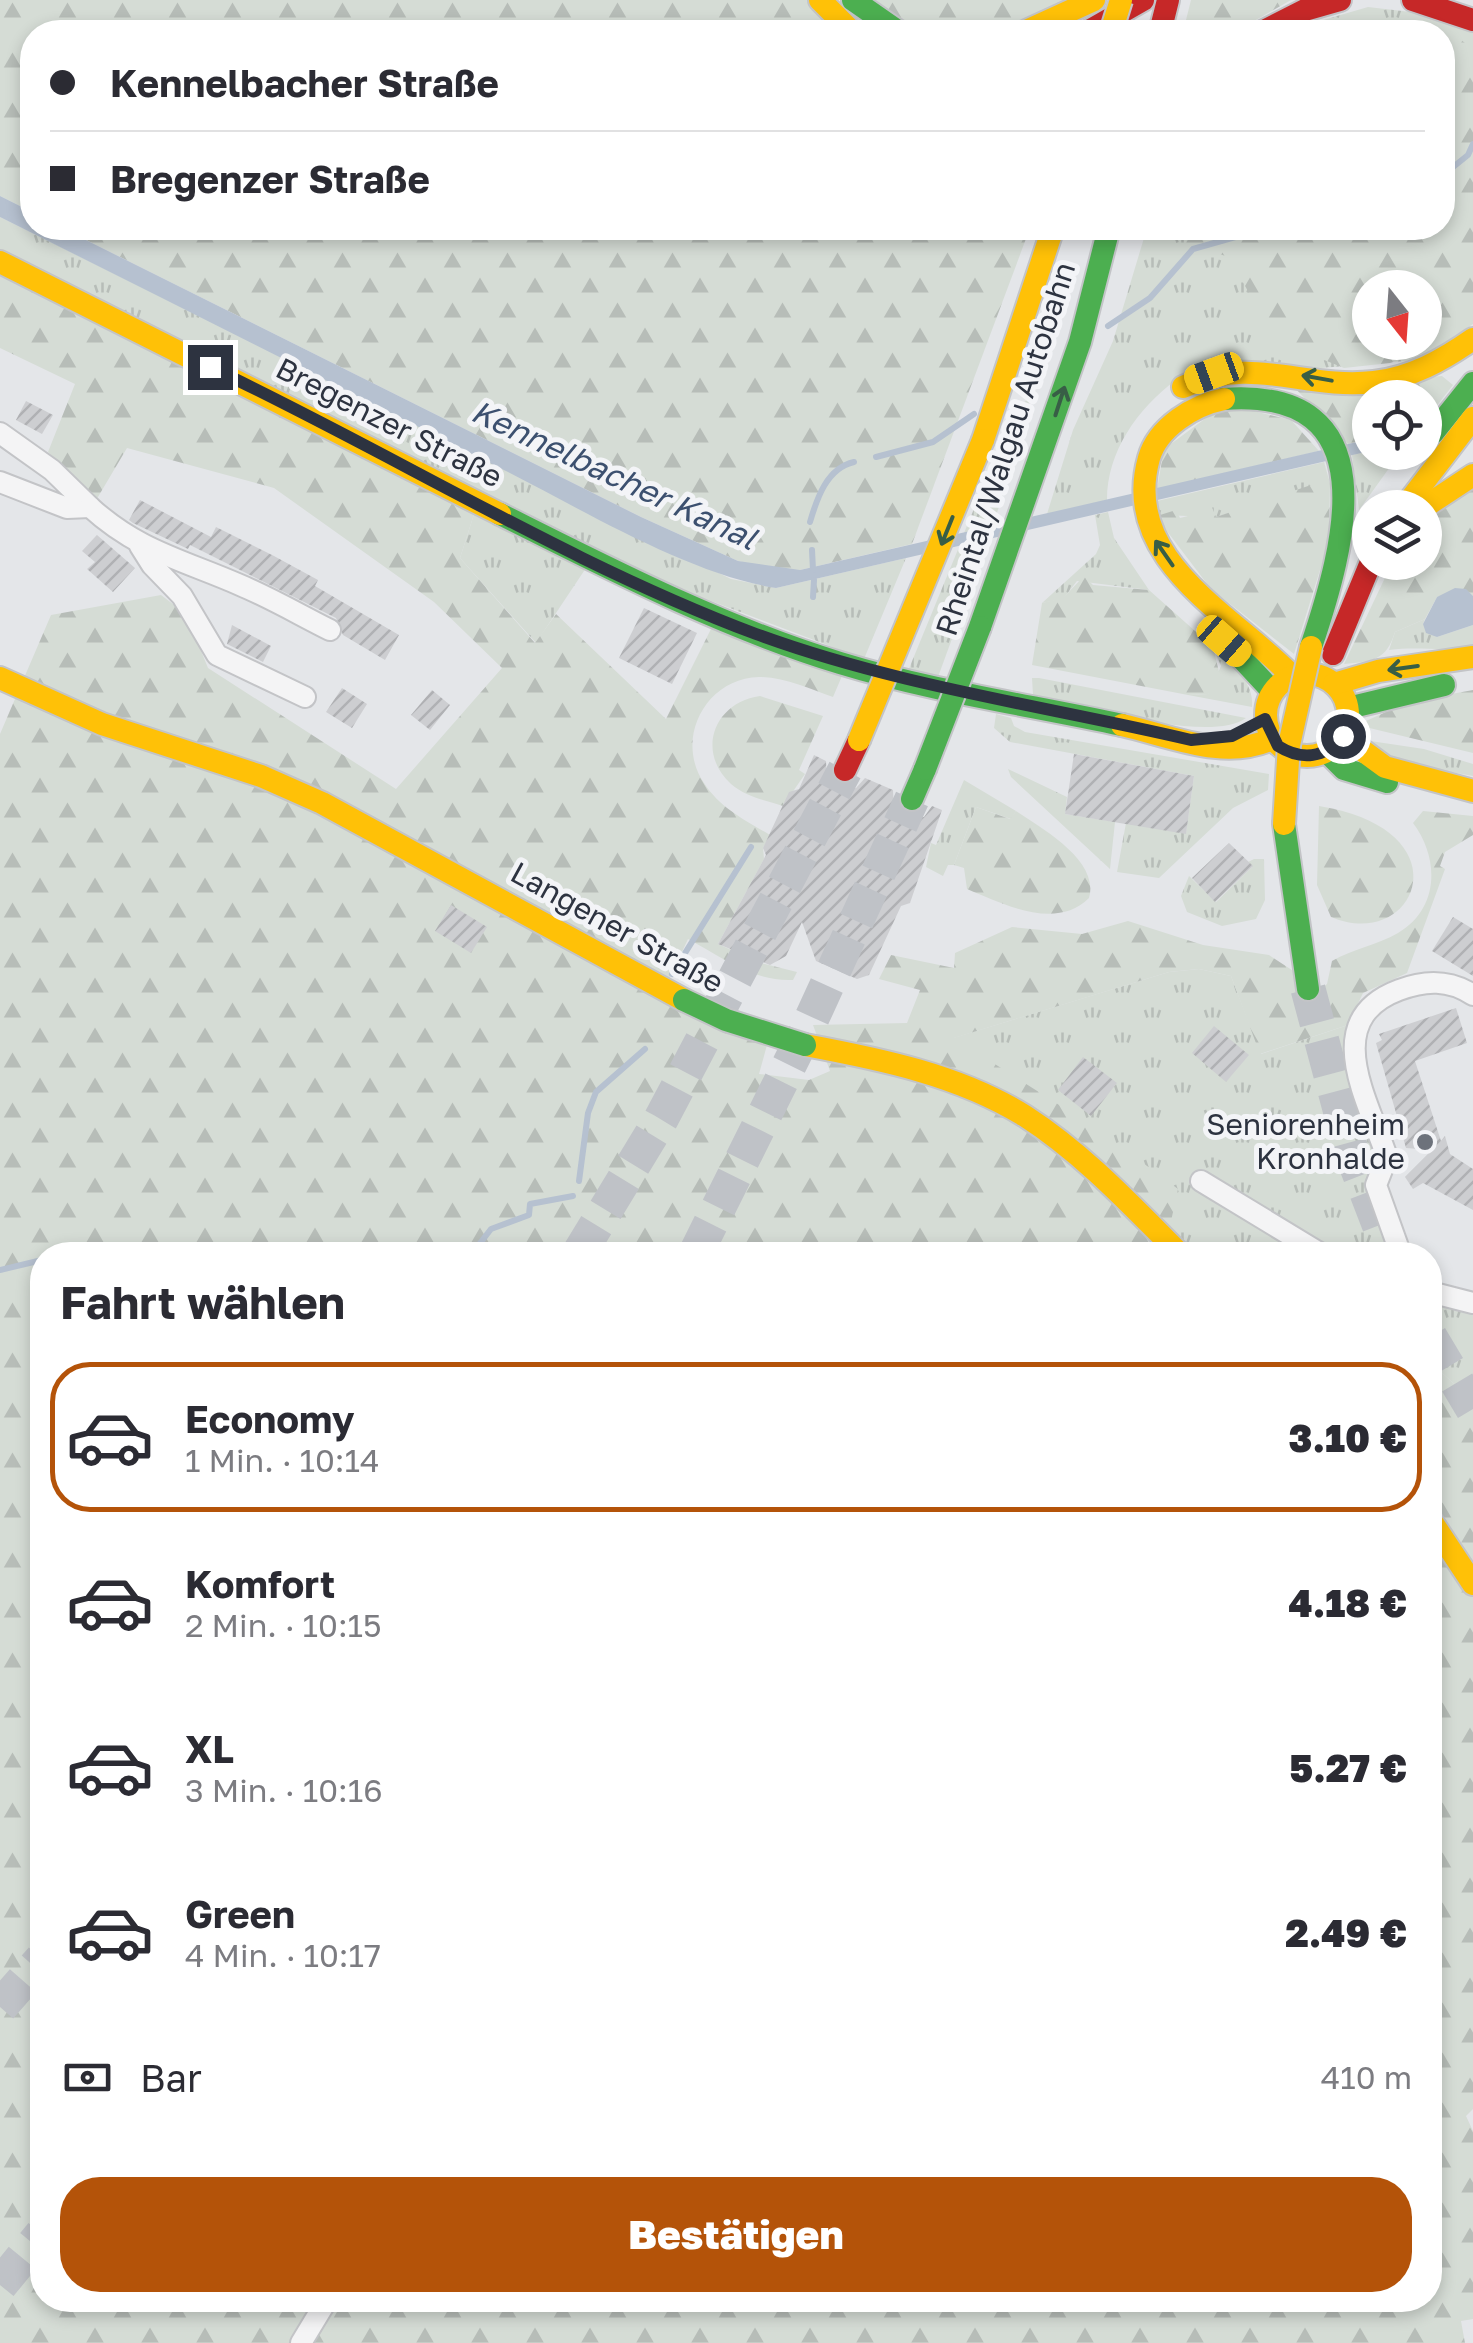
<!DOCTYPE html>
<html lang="de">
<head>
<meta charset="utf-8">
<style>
  body { margin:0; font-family:"Golos Text",sans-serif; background:#f2f2f3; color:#2b2b33; height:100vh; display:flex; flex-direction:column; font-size:38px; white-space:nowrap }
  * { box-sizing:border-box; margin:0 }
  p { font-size:32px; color:#7c7c81 }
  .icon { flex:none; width:55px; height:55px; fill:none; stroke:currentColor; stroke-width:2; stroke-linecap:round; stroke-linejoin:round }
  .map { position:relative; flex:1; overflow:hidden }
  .side { position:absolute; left:30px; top:1242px; width:1412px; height:1070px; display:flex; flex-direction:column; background:#fff; border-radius:40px; box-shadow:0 5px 15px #0003 }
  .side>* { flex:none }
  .guide { position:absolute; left:20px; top:20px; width:1435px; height:220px; border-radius:40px; box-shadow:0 5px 15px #0003; display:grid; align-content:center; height:220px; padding:0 30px; background:#fff }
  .needle { width:65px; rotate:163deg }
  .tools { position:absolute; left:1352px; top:270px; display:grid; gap:20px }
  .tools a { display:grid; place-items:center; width:90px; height:90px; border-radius:50%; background:#fff; box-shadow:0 5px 15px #0003; font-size:50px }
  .end { position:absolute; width:45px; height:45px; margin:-22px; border:12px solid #2d3340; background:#fff; box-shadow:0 0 0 5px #fff }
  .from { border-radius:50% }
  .car { position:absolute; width:30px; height:60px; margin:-30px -15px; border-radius:12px; box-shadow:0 0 8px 2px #0007; background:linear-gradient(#f5c518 24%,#345 0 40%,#f5c518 0 76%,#345 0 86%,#f5c518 0) }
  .guide b { display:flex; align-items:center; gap:35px; height:95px; font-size:38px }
  .guide b+b { border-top:2px solid #e1e1e2 }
  .guide i { width:25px; height:25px; background:#2b2b33 }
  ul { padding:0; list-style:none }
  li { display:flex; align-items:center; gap:30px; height:150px; margin:0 20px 15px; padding:0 10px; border:5px solid transparent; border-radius:40px }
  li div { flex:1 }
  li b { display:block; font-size:38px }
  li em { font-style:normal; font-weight:800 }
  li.active { border-color:#b45309 }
  li>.icon { width:90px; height:90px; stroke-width:1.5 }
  h2 { padding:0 30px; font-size:45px; line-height:120px }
  .pay { display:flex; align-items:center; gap:25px; height:110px; padding:0 30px; font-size:38px }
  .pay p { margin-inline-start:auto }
  .cta { display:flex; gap:20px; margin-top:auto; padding:20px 30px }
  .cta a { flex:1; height:115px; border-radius:40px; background:#b45309; color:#fff; font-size:40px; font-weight:800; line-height:115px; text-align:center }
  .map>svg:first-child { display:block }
  .grass { fill:url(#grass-tufts); fill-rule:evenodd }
  .forest { fill:url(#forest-firs); fill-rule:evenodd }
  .water { fill:#b6c1d0 }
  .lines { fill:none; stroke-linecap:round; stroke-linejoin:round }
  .stream { stroke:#b6c1d0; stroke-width:6 }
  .building { fill:url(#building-hatch) }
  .highway-tunnel { stroke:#bfc2c7; stroke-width:35; stroke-dasharray:35 18; stroke-linecap:butt }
  .street-casing { stroke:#c3c4c7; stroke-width:24 }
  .fast-casing { stroke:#c3c4c7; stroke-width:26 }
  .slow-casing { stroke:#c3c4c7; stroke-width:26 }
  .jam-casing { stroke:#c3c4c7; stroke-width:26 }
  .street { stroke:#f4f4f5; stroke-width:20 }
  .fast { stroke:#4caf50; stroke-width:22 }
  .slow { stroke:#ffc107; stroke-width:22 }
  .jam { stroke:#c62828; stroke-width:22 }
  .fast-bridge-casing { stroke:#c3c4c7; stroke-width:26; stroke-linecap:butt }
  .slow-bridge-casing { stroke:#c3c4c7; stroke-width:26; stroke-linecap:butt }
  .fast-bridge { stroke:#4caf50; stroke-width:22 }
  .slow-bridge { stroke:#ffc107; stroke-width:22 }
  .oneway { stroke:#385e46 }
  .route { stroke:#2d3340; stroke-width:12 }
  .poi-dot { fill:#6d727b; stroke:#f3f4f7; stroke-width:4 }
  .labels { text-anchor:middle; stroke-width:10; stroke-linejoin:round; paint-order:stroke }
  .street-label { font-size:30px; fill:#2d3340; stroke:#f3f4f7 }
  .poi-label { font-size:30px; fill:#2d3340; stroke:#f3f4f7; text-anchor:end }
  .water-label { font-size:32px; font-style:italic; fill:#3c506f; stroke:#f3f4f7 }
</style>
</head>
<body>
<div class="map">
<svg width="1473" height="2343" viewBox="0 0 1473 2343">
  <defs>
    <pattern id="grass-tufts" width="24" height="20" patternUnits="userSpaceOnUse" patternTransform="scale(2.5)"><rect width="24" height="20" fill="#d5dcd5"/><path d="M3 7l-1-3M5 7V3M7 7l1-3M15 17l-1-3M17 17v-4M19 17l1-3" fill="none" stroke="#b7bdb8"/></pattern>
    <pattern id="forest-firs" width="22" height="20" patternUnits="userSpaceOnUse" patternTransform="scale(2.5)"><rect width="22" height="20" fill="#d5dcd5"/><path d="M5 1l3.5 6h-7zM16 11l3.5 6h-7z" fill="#b7bdb8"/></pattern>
    <pattern id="building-hatch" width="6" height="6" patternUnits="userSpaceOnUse" patternTransform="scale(2.5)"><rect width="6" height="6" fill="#cdced1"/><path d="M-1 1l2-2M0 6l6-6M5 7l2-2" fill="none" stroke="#b0b1b4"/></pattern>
  </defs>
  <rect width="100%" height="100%" fill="#e4e6e9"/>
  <!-- grass -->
  <g class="grass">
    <path d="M1368,7L1428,14L1473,32V324L1418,360L1176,380C1137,409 1107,452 1107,500L1047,514L1073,430L1113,341L1147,228H1442V32H1282ZM1370,288H1425V342H1370Z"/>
    <polygon points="0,217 731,579 776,588 906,558 864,659 661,582 0,252"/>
    <polygon points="1028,399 1032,412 992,527 964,533 1015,410"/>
    <polygon points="1370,451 1400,453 1359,510 1352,455"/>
    <polygon points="1324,462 1330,483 1216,517 1160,515 1157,501"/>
    <polygon points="475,511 588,565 536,643 460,558"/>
    <polygon points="1108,512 1114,538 1149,590 1077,581 1063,599 1042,603 1096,554 1100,545 1095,515"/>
    <polygon points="988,540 938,677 908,671 959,547"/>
    <path d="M1425,619L1423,624L1437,637L1473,625V647C1441,652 1420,646 1389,650L1395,632Z"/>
    <path d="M1213,647C1231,662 1255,683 1252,707L1188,695L1208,694L1221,666Z"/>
    <path d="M1032,678H1039L1246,718C1208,745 1081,704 1033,695Z"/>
    <polygon points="996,714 1011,718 1014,726 1025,732 1269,774 1268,790 1233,808 1159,878 1117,872 1126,823 1186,833 1194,776 1010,742 994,728"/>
    <polygon points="1357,739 1424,749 1473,764 1473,776 1396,762"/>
    <polygon points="1008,769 1067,797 1065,814 1115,822 1110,869 1011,777"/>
    <polygon points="964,780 1016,811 1011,819 976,807 954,865 948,865 943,876 926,867 931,843 936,845"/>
    <polygon points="1254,859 1264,859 1265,900 1256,919 1222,926 1187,912 1181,896 1189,876 1216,902 1252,867 1248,862"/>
    <polygon points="1199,969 1231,976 1261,1054 1348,1025 1345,1057 1374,1153 1367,1183 1394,1255 1268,1250 1262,1255 1187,1255 953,1038 1169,972"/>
    <polygon points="1430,1303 1473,1312 1473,1401 1430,1362"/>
  </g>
  <!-- forest -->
  <g class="forest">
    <polygon points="0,0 808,0 837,32 32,32 32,212 0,196"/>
    <polygon points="868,0 1073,0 987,32 923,32"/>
    <polygon points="1191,0 1291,0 1235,32 1183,32"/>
    <path d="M1350,18L1406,21L1449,31L1473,49V308L1432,348L1390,363L1344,368L1275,340L1229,257L1186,244L1187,228H1442V32H1304ZM1370,288H1425V342H1370Z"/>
    <polygon points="62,228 1030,228 912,544 800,570 770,569 738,561 641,517"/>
    <path d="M0,273L475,511L460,558L535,643L556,614L666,719L714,623L842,676L833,697C810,689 785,677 759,677C706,678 674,739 704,783C720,808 745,820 770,835L763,848L764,859L718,944L761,963L797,972L793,980C753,982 722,957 688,939L659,1001L767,1045L759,1074L809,1080L830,1071L813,1025L907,1023L920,990L879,979L891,955L954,968L955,953L1012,927L1082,934L1128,921L1203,945L1269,955L1321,989L1327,984L1332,961C1353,949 1377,945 1398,933C1439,909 1440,859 1413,823L1423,811L1473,816V835L1445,852L1440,866L1445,869L1407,973L1363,993L1348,1025L1260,1054L1231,976L1199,969L1169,972L954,1038L1100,1131L1178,1189L1168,1235L1187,1255H42V2300H1430V1362L1473,1401V2109L1466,2116L1473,2131V2319L1461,2321L1465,2343H0V734L51,615L161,595L186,614L208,668L396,789L502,668L434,602L274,488L127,448L95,502L48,452L75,384L0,348Z"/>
    <polygon points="1442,376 1453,385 1425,421 1425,398 1370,398 1370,439 1348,444 1295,388"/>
    <polygon points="1225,404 1291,420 1319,451 1157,489 1164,449"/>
    <polygon points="1320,482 1330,483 1329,541 1294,654 1211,589 1163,526 1160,515 1176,510 1180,518 1188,516 1186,508 1196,503 1211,505 1216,517"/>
    <path d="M1473,487V596L1465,589L1437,597L1425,619L1395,632C1386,661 1373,661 1344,664L1392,563L1425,562V521Z"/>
    <polygon points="1084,576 1093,585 1149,590 1213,647 1222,684 1208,694 1188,695 1032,665 1042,603 1063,598"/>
    <polygon points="1473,690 1473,753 1357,725 1408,702"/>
    <path d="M760,696L823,716L799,770L805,774L783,806C765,800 746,797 731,784C695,751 715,702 760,696Z"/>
    <path d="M1319,806C1468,830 1416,953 1331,917L1317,885Z"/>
    <path d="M976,807L1010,819L1016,811C1043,829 1100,861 1089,898C1056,931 1003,904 967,889L964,868L954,865Z"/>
  </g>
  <!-- water -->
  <g class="water">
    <path d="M0,196L32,212V228H62L641,517L738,561L800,570L1370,439V451L776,588C687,574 580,508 498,467C332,383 166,300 0,217Z"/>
    <polygon points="1455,588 1466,589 1473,596 1473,625 1437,637 1426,633 1423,624 1437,597"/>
  </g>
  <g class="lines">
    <!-- stream -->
    <g class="stream">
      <polyline points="1442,176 1468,155 1473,144"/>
      <polyline points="1108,326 1150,298 1193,249 1267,228"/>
      <polyline points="876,457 933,442 974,414"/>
      <path d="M810,522C817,498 827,468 854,462"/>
      <polyline points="812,550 813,570"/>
      <polyline points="813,597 814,580"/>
      <polyline points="672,974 751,847"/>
      <polyline points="579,1181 588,1113 596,1092 645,1049"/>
      <polyline points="471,1255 491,1229 529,1215 530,1204 573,1196"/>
      <polyline points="0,1270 42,1260"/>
    </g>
  </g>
  <!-- building -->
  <g class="building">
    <polygon points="26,401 53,415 42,434 16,420"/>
    <polygon points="140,500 211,537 216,527 274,556 318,580 315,586 399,635 385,660 343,635 336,618 190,545 188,549 133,523 129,520"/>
    <polygon points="97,535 135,568 113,592 87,569 95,562 82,551"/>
    <polygon points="644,608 697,633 672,684 619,658"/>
    <polygon points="232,625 271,646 263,662 227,644"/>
    <polygon points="342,688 367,704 352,728 326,712"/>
    <polygon points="432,690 450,705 430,730 411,715"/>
    <polygon points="1074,754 1194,776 1186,834 1065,814"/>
    <polygon points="814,755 826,761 827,781 837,790 856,788 865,778 893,790 894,811 904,819 924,817 932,806 942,810 910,903 901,906 869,975 857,979 816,961 802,922 786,956 770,965 718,944 766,855 763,848 789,792 799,789"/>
    <polygon points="1229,843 1253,866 1215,902 1192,878"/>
    <polygon points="451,905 487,927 471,953 435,931"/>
    <polygon points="1453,917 1473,929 1473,976 1432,951"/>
    <polygon points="1456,1008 1467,1043 1415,1061 1441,1141 1445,1136 1450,1154 1473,1169 1473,1210 1423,1183 1413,1189 1405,1177 1432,1150 1406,1148 1376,1043 1382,1040 1379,1034"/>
    <polygon points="1214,1026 1249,1055 1226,1082 1192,1053"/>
    <polygon points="1083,1057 1117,1083 1091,1116 1058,1090"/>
  </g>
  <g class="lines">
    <!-- highway-tunnel -->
    <g class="highway-tunnel">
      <polyline points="1308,989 1352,1154 1391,1255"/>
      <polyline points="578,1255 661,1119 845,770"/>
      <polyline points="695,1255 806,1031 912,799"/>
      <polyline points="1430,1337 1473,1409"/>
      <polyline points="0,2007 42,1959"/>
      <polyline points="0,2285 42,2234"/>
    </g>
    <!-- street casing -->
    <g class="street-casing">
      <g id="street">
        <polyline points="0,433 52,470 90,507 67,508 0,482"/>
        <path d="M90,507C138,551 183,560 240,585C271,598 300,615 330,630"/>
        <polyline points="140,546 152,565 182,596 217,655 305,697"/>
        <polyline points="1201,1181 1323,1255"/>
        <path d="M1401,1255L1376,1185L1387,1157C1368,1100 1319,1020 1399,990C1425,980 1449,979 1473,995"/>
        <polyline points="1430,1292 1473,1303"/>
        <polyline points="301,2343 327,2300"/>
      </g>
    </g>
    <!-- fast casing -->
    <g class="fast-casing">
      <g id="fast">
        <polyline points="853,0 899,32"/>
        <path d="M1224,399C1390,387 1345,546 1311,647"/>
        <polyline points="1433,433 1473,383"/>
        <path d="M500,514C610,569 722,627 840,663C931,691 1029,705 1122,725"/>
        <polyline points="980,627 1080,342 1109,228"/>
        <polyline points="1232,648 1272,691"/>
        <polyline points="1348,708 1444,685"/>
        <polyline points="1326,751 1344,769 1387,782"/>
        <polyline points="912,799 925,769"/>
        <polyline points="1284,824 1308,989"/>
      </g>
    </g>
    <!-- slow casing -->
    <g class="slow-casing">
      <g id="slow">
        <polyline points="820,0 852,32"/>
        <polyline points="1024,32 1094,0"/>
        <polyline points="0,262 500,514"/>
        <path d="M1183,387C1253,354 1304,390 1374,382C1411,378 1443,360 1473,339"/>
        <path d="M1224,399C1194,405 1158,427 1149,458C1120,560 1232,614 1292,676"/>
        <polyline points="983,440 1053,228"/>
        <polyline points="1404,508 1473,418"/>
        <polyline points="1423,508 1473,475"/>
        <circle cx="1307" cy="715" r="41"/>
        <polyline points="0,678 102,724 261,776 322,803 684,1000"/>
        <polyline points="1334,684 1378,671 1473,657"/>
        <path d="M1122,725C1171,736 1224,761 1272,739"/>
        <polyline points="1343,736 1385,767 1473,791"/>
        <path d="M805,1045C880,1059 959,1075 1025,1116C1084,1154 1132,1206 1181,1255"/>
        <polyline points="1430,1519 1473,1584"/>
      </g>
    </g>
    <!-- jam casing -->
    <g class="jam-casing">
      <g id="jam">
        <polyline points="1413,0 1473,20"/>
        <polyline points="1087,32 1143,0"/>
        <polyline points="1160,32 1168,0"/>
        <polyline points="1262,32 1305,10 1340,0"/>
        <polyline points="1333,654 1371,562"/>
        <polyline points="845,770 859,740"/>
      </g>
    </g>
    <!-- street -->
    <use href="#street" class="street"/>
    <!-- fast -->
    <use href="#fast" class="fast"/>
    <!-- slow -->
    <use href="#slow" class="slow"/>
    <!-- jam -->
    <use href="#jam" class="jam"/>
    <!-- fast-bridge casing -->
    <g class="fast-bridge-casing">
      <g id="fast-bridge">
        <polyline points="925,769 980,627"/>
        <polyline points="684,1000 726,1020 805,1045"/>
      </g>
    </g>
    <!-- slow-bridge casing -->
    <g class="slow-bridge-casing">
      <g id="slow-bridge">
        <polyline points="1111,32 1121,0"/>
        <polyline points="859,740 983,440"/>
        <polyline points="1284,824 1289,745 1311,647"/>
      </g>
    </g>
    <!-- fast-bridge -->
    <use href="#fast-bridge" class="fast-bridge"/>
    <!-- slow-bridge -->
    <use href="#slow-bridge" class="slow-bridge"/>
  </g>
  <!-- one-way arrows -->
  <defs><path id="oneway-shaft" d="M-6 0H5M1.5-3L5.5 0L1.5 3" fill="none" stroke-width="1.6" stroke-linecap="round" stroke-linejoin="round" transform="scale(2.5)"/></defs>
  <g class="oneway">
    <use href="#oneway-shaft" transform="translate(1317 378) rotate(-170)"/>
    <use href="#oneway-shaft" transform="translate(1060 401) rotate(-72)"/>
    <use href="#oneway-shaft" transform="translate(947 531) rotate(112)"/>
    <use href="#oneway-shaft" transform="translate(1164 553) rotate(-125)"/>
    <use href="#oneway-shaft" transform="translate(1403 668) rotate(172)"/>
  </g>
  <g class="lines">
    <!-- route -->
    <path class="route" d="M210,367C392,453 567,563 756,634C897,686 1046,706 1191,740L1232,736L1265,719L1278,746C1302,761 1325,758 1343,736"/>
  </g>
  <!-- markers -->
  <circle class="poi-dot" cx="1425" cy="1142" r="10"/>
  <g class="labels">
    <!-- street labels -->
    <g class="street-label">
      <text transform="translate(389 423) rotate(27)" y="10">Bregenzer Straße</text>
      <text transform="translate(1006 449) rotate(-72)" y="10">Rheintal/Walgau Autobahn</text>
      <text transform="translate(617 928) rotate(29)" y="10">Langener Straße</text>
    </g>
    <!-- poi labels -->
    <g class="poi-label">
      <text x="1405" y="1135">Seniorenheim<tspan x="1405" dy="34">Kronhalde</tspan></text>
    </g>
    <!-- water labels -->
    <g class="water-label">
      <text transform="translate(614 475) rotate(25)" y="11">Kennelbacher Kanal</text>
    </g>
  </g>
</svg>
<div class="tools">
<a><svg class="needle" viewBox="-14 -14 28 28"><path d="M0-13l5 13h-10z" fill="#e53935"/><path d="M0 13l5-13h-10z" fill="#7c7c81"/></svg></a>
<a><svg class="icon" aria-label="locate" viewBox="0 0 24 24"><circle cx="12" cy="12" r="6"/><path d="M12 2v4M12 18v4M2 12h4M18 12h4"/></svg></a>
<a><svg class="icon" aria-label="layers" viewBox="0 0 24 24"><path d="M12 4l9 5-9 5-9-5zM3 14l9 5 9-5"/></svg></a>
</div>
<i class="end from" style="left:1343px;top:736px"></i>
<i class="end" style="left:210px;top:367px"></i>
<i class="car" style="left:1214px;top:373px;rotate:250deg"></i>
<i class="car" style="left:1224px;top:641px;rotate:131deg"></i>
<div class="guide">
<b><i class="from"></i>Kennelbacher Straße</b>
<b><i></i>Bregenzer Straße</b>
</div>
<section class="side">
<h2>Fahrt wählen</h2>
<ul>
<li class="active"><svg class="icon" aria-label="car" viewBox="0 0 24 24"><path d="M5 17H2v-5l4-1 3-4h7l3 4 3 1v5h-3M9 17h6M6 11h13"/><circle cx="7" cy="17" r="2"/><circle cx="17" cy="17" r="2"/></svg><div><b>Economy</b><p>1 Min. · 10:14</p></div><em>3.10 €</em></li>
<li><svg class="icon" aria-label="car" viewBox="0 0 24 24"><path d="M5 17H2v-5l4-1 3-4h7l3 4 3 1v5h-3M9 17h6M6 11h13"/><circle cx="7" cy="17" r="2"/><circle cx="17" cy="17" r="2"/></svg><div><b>Komfort</b><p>2 Min. · 10:15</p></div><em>4.18 €</em></li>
<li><svg class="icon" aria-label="car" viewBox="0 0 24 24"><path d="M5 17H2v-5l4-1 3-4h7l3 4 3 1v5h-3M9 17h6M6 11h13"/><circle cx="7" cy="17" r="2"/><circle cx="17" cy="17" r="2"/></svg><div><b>XL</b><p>3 Min. · 10:16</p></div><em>5.27 €</em></li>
<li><svg class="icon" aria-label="car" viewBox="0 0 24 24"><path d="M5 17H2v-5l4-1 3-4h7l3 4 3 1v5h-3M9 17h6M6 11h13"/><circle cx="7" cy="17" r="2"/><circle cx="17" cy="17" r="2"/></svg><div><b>Green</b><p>4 Min. · 10:17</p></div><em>2.49 €</em></li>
</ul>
<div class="pay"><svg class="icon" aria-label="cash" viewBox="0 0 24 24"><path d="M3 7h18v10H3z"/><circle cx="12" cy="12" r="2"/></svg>Bar<p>410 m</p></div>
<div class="cta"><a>Bestätigen</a></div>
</section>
</div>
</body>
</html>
